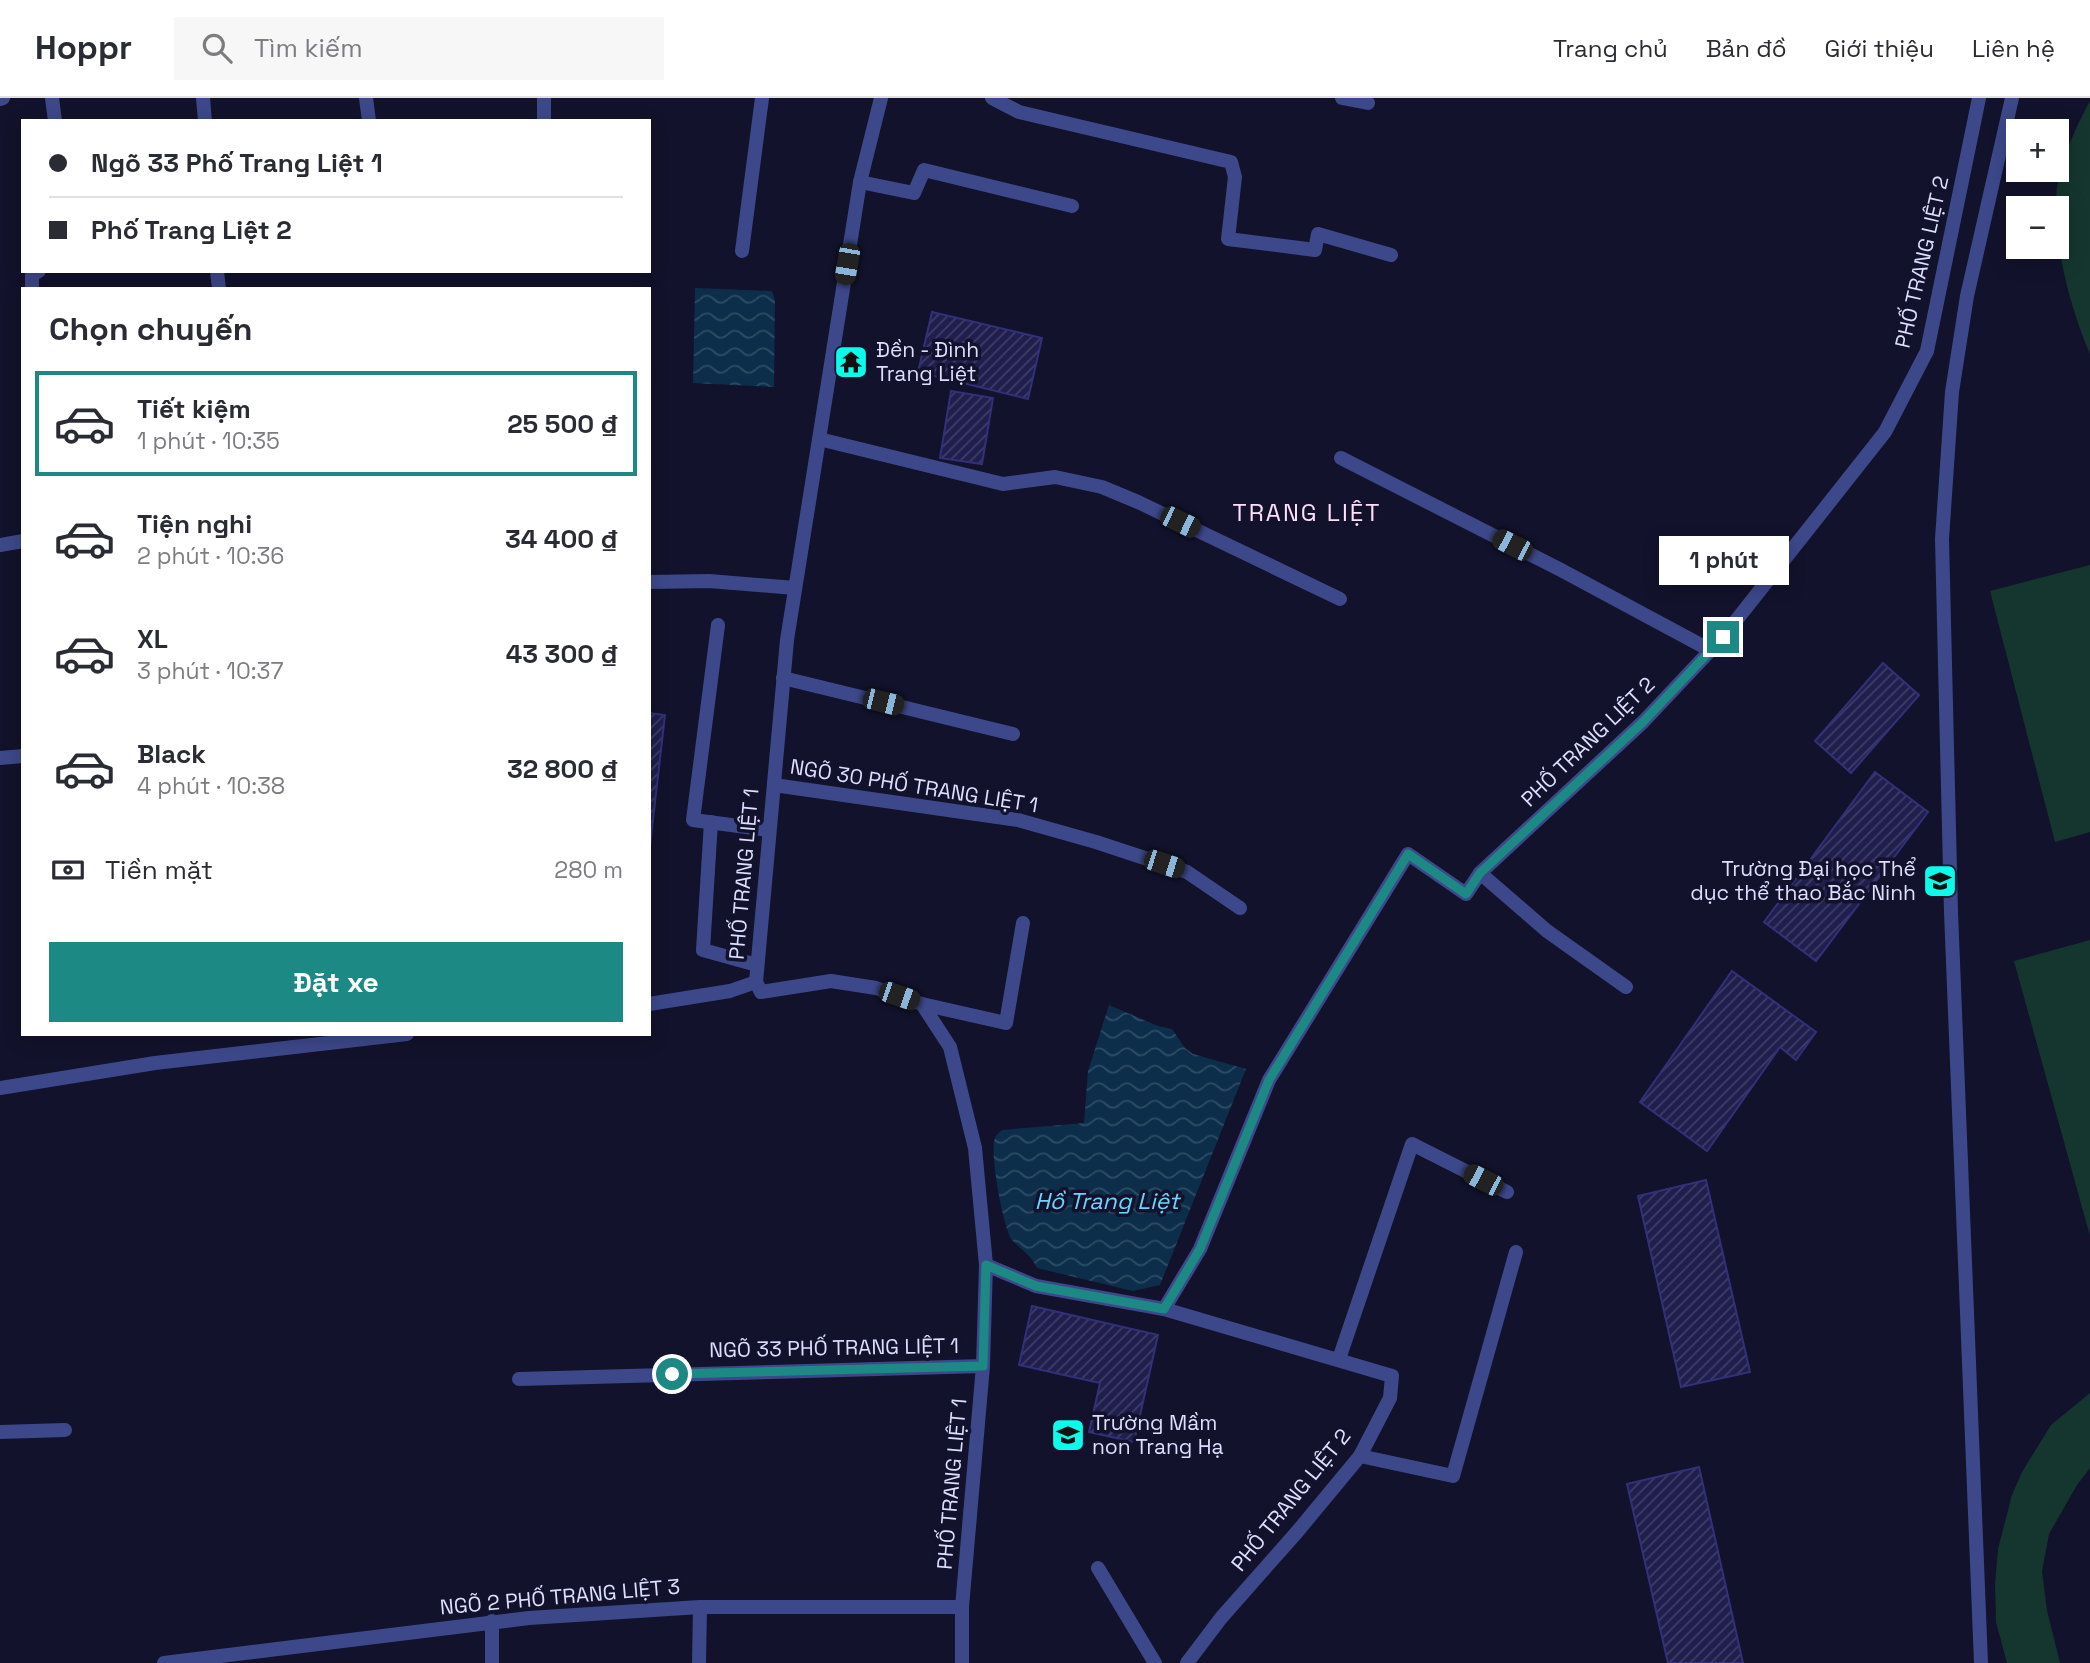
<!DOCTYPE html>
<html lang="vi">
<head>
<meta charset="utf-8">
<style>
  body { margin:0; font-family:"Space Grotesk",sans-serif; background:#f7f7f7; color:#2b2b33; height:100vh; display:flex; flex-direction:column; font-size:26px; white-space:nowrap }
  * { box-sizing:border-box; margin:0 }
  p { font-size:23px; color:#7c7c81 }
  .icon { flex:none; width:38px; height:38px; fill:none; stroke:currentColor; stroke-width:2; stroke-linecap:round; stroke-linejoin:round }
  .map { position:relative; flex:1; overflow:hidden }
  .details { position:absolute; left:21px; top:189px; width:630px; height:749px; display:flex; flex-direction:column; background:#fff; border-radius:0px; box-shadow:0 4px 18px #0003 }
  .details>* { flex:none }
  .hud { position:absolute; left:21px; top:21px; width:630px; height:154px; border-radius:0px; box-shadow:0 4px 18px #0003; display:grid; align-content:center; height:154px; padding:0 28px; background:#fff }
  .tools { position:absolute; left:2006px; top:21px; display:grid; gap:14px }
  .tools a { display:grid; place-items:center; width:63px; height:63px; border-radius:0px; background:#fff; box-shadow:0 4px 18px #0003; font-size:35px }
  .end { position:absolute; width:32px; height:32px; margin:-16px; border:9px solid #1d8985; background:#fff; box-shadow:0 0 0 4px #fff }
  .from { border-radius:50% }
  .bubble { position:absolute; height:49px; border-radius:0px; background:#fff; box-shadow:0 4px 18px #0003; font-size:23px; font-weight:800; line-height:49px; text-align:center }
  .car { position:absolute; width:21px; height:42px; margin:-21px -10px; border-radius:9px; box-shadow:0 0 5px 2px #0007; background:linear-gradient(#222 24%,#8ab4d8 0 40%,#222 0 76%,#8ab4d8 0 86%,#222 0) }
  .hud b { display:flex; align-items:center; gap:24px; height:66px; font-size:26px }
  .hud b+b { border-top:2px solid #e1e1e2 }
  .hud i { width:18px; height:18px; background:#2b2b33 }
  ul { padding:0; list-style:none }
  li { display:flex; align-items:center; gap:21px; height:105px; margin:0 14px 10px; padding:0 14px; border:4px solid transparent; border-radius:0px }
  li div { flex:1 }
  li b { display:block; font-size:26px }
  li em { font-style:normal; font-weight:800 }
  li.on { border-color:#1d8985 }
  li>.icon { width:63px; height:63px; stroke-width:1.5 }
  h2 { padding:0 28px; font-size:32px; line-height:84px }
  .pay { display:flex; align-items:center; gap:18px; height:77px; padding:0 28px; font-size:26px }
  .pay p { margin-inline-start:auto }
  .action { display:flex; gap:14px; margin-top:auto; padding:14px 28px }
  .action a { flex:1; height:80px; border-radius:0px; background:#1d8985; color:#fff; font-size:28px; font-weight:800; line-height:80px; text-align:center }
  header { display:flex; align-items:center; gap:42px; box-sizing:border-box; height:98px; padding:0 35px; background:#fff; border-bottom:2px solid #e1e1e2 }
  header strong { font-size:33px }
  nav { display:flex; gap:38px; margin-inline-start:auto; font-size:24px }
  .search { width:490px; height:63px; background:#f7f7f7; display:flex; align-items:center; gap:18px; box-sizing:border-box; padding:0 24px; border-radius:0px; color:#7c7c81; font-size:26px }
  .map>svg:first-child { display:block }
  .pitch { fill:#15362f }
  .water { fill:url(#water-waves) }
  .building { fill:url(#building-hatch); stroke:#323079; stroke-width:2 }
  .lines { fill:none; stroke-linecap:round; stroke-linejoin:round }
  .service { stroke:#3d488a; stroke-width:14 }
  .minor { stroke:#3d488a; stroke-width:14 }
  .route { stroke:#1d8985; stroke-width:9 }
  .labels { text-anchor:middle; stroke-width:7; stroke-linejoin:round; paint-order:stroke }
  .street-label { font-size:21px; fill:#dddfff; stroke:#12122c }
  .poi-label { font-size:21px; fill:#dddfff; stroke:#12122c; text-anchor:start }
  .water-label { font-size:23px; font-style:italic; fill:#6cd4fd; stroke:#12122c }
  .quarter-label { font-size:24px; letter-spacing:2px; fill:#ffdff9; stroke:#12122c }
</style>
</head>
<body>
<header>
<strong>Hoppr</strong>
<div class="search"><svg class="icon" aria-label="search" viewBox="0 0 24 24"><circle cx="10" cy="10" r="6"/><path d="M15 15l6 6"/></svg>Tìm kiếm</div>
<nav><a>Trang chủ</a><a>Bản đồ</a><a>Giới thiệu</a><a>Liên hệ</a></nav>
</header>
<div class="map">
<svg width="2090" height="1565" viewBox="0 0 2090 1565">
  <defs>
    <pattern id="water-waves" width="16" height="10" patternUnits="userSpaceOnUse" patternTransform="scale(1.75)"><rect width="16" height="10" fill="#0c2e4b"/><path d="M0 5q4-4 8 0t8 0" fill="none" stroke="#2f4c66"/></pattern>
    <pattern id="building-hatch" width="6" height="6" patternUnits="userSpaceOnUse" patternTransform="scale(1.75)"><rect width="6" height="6" fill="#1f1e4d"/><path d="M-1 1l2-2M0 6l6-6M5 7l2-2" fill="none" stroke="#3f3e68"/></pattern>
  </defs>
  <rect width="100%" height="100%" fill="#12122c"/>
  <!-- pitch -->
  <g class="pitch">
    <path d="M2090,3V256C2070,210 2049,133 2058,83C2061,62 2079,22 2090,3Z"/>
    <polygon points="2090,467 2090,734 2055,744 1990,493"/>
    <polygon points="2090,842 2090,1138 2014,863"/>
    <polygon points="2090,1295 2090,1370 2077,1387 2049,1436 2042,1473 2047,1513 2060,1565 2007,1565 1996,1524 1995,1487 1998,1451 2012,1397 2022,1374 2051,1327"/>
  </g>
  <!-- water -->
  <g class="water">
    <polygon points="695,190 772,193 775,202 774,289 693,285"/>
    <path d="M1109,907L1158,928L1172,931L1185,950L1193,956L1246,971L1160,1187L1133,1193L1037,1170C1031,1157 1021,1152 1012,1142C1003,1130 989,1053 995,1040C996,1037 999,1035 1002,1032L1084,1025L1088,973Z"/>
  </g>
  <!-- building -->
  <g class="building">
    <polygon points="932,214 1042,240 1028,301 918,274"/>
    <polygon points="951,293 993,300 982,366 940,360"/>
    <polygon points="1883,565 1919,597 1851,675 1815,643"/>
    <polygon points="649,615 665,617 649,757"/>
    <polygon points="1875,674 1928,714 1816,863 1764,824"/>
    <polygon points="1732,873 1816,934 1796,962 1780,949 1707,1053 1640,1004"/>
    <polygon points="1706,1082 1750,1274 1681,1289 1638,1098"/>
    <polygon points="1032,1208 1158,1237 1134,1344 1089,1334 1100,1285 1019,1267"/>
    <polygon points="1699,1369 1743,1565 1668,1565 1627,1386"/>
  </g>
  <g class="lines">
    <!-- service -->
    <g class="service">
      <polyline points="718,527 693,722 769,732"/>
      <polyline points="711,724 703,852 757,867"/>
      <polyline points="1981,1565 1951,814 1942,441 1952,294 1967,198 2012,0"/>
    </g>
    <!-- minor -->
    <g class="minor">
      <polyline points="52,0 55,23"/>
      <polyline points="203,0 205,23"/>
      <polyline points="366,0 369,23"/>
      <polyline points="881,0 860,84 787,542 756,884 761,894 831,883 876,890 922,906 950,949 975,1050 986,1167 983,1268 962,1509 962,1565"/>
      <polyline points="992,0 1019,14 1231,64 1235,79 1228,141 1315,152 1318,136 1391,157"/>
      <polyline points="1342,0 1368,5"/>
      <polyline points="0,1 3,0"/>
      <polyline points="544,23 544,0"/>
      <polyline points="860,84 914,95 924,72 1072,108"/>
      <polyline points="742,153 762,0"/>
      <polyline points="217,173 219,191"/>
      <polyline points="32,191 32,177 39,173"/>
      <polyline points="819,341 1003,386 1055,379 1102,389 1138,404 1340,501"/>
      <polyline points="1341,360 1561,472 1710,552"/>
      <polyline points="0,447 23,443"/>
      <polyline points="649,484 709,483 795,490"/>
      <polyline points="783,580 1013,636"/>
      <polyline points="0,660 23,658"/>
      <polyline points="774,687 1018,722 1096,744 1187,774 1240,810"/>
      <polyline points="1480,775 1547,833 1626,889"/>
      <polyline points="649,906 730,893 756,884"/>
      <polyline points="922,906 1006,925 1023,825"/>
      <polyline points="0,990 155,965 407,936"/>
      <polyline points="986,1167 1036,1188 1164,1211 1392,1278 1390,1300 1360,1358 1297,1434 1221,1520 1187,1565"/>
      <polyline points="1164,1211 1200,1151 1269,982 1408,756 1466,796 1480,775 1643,624 1723,539 1885,334 1927,253 1979,0"/>
      <polyline points="1339,1261 1412,1046 1507,1094"/>
      <polyline points="519,1281 983,1268"/>
      <polyline points="0,1334 65,1332"/>
      <polyline points="1360,1358 1453,1378 1516,1154"/>
      <polyline points="1098,1470 1155,1565"/>
      <polyline points="164,1565 529,1520 700,1509 962,1509"/>
      <polyline points="492,1565 492,1523"/>
      <polyline points="699,1565 700,1509"/>
    </g>
  </g>
  <g class="lines">
    <!-- route -->
    <polyline class="route" points="672,1276 983,1268 986,1167 1036,1188 1164,1211 1200,1151 1269,982 1408,756 1466,796 1480,775 1643,624 1723,539"/>
  </g>
  <!-- icons -->
  <defs>
    <g id="temple-square" transform="scale(1.75)"><rect x="-9" y="-9" width="18" height="18" rx="4" fill="#0bfcea" stroke="#12122c"/><path d="M0-6L5-2H3V0L6.5 2.5H4V6H1.5V3h-3V6H-4V2.5H-6.5L-3 0V-2H-5Z" fill="#111"/></g>
    <g id="university-square" transform="scale(1.75)"><rect x="-9" y="-9" width="18" height="18" rx="4" fill="#0bfcea" stroke="#12122c"/><path d="M0-5L7-2L0 1L-7-2ZM-4 1L0 2.5L4 1V4Q0 6-4 4Z" fill="#111"/></g>
    <g id="school-square" transform="scale(1.75)"><rect x="-9" y="-9" width="18" height="18" rx="4" fill="#0bfcea" stroke="#12122c"/><path d="M0-5L7-2L0 1L-7-2ZM-4 1L0 2.5L4 1V4Q0 6-4 4Z" fill="#111"/></g>
  </defs>
  <g fill-rule="evenodd">
    <use href="#temple-square" x="851" y="264"/>
    <use href="#university-square" x="1940" y="783"/>
    <use href="#school-square" x="1068" y="1337"/>
  </g>
  <g class="labels">
    <!-- street labels -->
    <g class="street-label">
      <text transform="translate(1922 164) rotate(-77)" y="7">PHỐ TRANG LIỆT 2</text>
      <text transform="translate(1588 644) rotate(-44)" y="7">PHỐ TRANG LIỆT 2</text>
      <text transform="translate(914 688) rotate(9)" y="7">NGÕ 30 PHỐ TRANG LIỆT 1</text>
      <text transform="translate(744 776) rotate(-85)" y="7">PHỐ TRANG LIỆT 1</text>
      <text transform="translate(834 1250) rotate(-1)" y="7">NGÕ 33 PHỐ TRANG LIỆT 1</text>
      <text transform="translate(952 1386) rotate(-85)" y="7">PHỐ TRANG LIỆT 1</text>
      <text transform="translate(1291 1402) rotate(-51)" y="7">PHỐ TRANG LIỆT 2</text>
      <text transform="translate(560 1499) rotate(-5)" y="7">NGÕ 2 PHỐ TRANG LIỆT 3</text>
    </g>
    <!-- poi labels -->
    <g class="poi-label">
      <text x="876" y="259">Đền - Đình<tspan x="876" dy="24">Trang Liệt</tspan></text>
      <text x="1916" y="778" text-anchor="end">Trường Đại học Thể<tspan x="1916" dy="24">dục thể thao Bắc Ninh</tspan></text>
      <text x="1092" y="1332">Trường Mầm<tspan x="1092" dy="24">non Trang Hạ</tspan></text>
    </g>
    <!-- water labels -->
    <g class="water-label">
      <text x="1107" y="1111">Hồ Trang Liệt</text>
    </g>
    <!-- quarter labels -->
    <g class="quarter-label">
      <text x="1307" y="423">TRANG LIỆT</text>
    </g>
  </g>
</svg>
<div class="tools">
<a>+</a>
<a>−</a>
</div>
<i class="end from" style="left:672px;top:1276px"></i>
<i class="end" style="left:1723px;top:539px"></i>
<div class="bubble" style="left:1659px;top:438px;width:130px">1 phút</div>
<i class="car" style="left:847px;top:166px;rotate:190deg"></i>
<i class="car" style="left:1180px;top:424px;rotate:116deg"></i>
<i class="car" style="left:1512px;top:447px;rotate:297deg"></i>
<i class="car" style="left:883px;top:604px;rotate:104deg"></i>
<i class="car" style="left:1164px;top:766px;rotate:108deg"></i>
<i class="car" style="left:899px;top:898px;rotate:109deg"></i>
<i class="car" style="left:1483px;top:1082px;rotate:297deg"></i>
<div class="hud">
<b><i class="from"></i>Ngõ 33 Phố Trang Liệt 1</b>
<b><i></i>Phố Trang Liệt 2</b>
</div>
<section class="details">
<h2>Chọn chuyến</h2>
<ul>
<li class="on"><svg class="icon" aria-label="car" viewBox="0 0 24 24"><path d="M5 17H2v-5l4-1 3-4h7l3 4 3 1v5h-3M9 17h6M6 11h13"/><circle cx="7" cy="17" r="2"/><circle cx="17" cy="17" r="2"/></svg><div><b>Tiết kiệm</b><p>1 phút · 10:35</p></div><em>25 500 ₫</em></li>
<li><svg class="icon" aria-label="car" viewBox="0 0 24 24"><path d="M5 17H2v-5l4-1 3-4h7l3 4 3 1v5h-3M9 17h6M6 11h13"/><circle cx="7" cy="17" r="2"/><circle cx="17" cy="17" r="2"/></svg><div><b>Tiện nghi</b><p>2 phút · 10:36</p></div><em>34 400 ₫</em></li>
<li><svg class="icon" aria-label="car" viewBox="0 0 24 24"><path d="M5 17H2v-5l4-1 3-4h7l3 4 3 1v5h-3M9 17h6M6 11h13"/><circle cx="7" cy="17" r="2"/><circle cx="17" cy="17" r="2"/></svg><div><b>XL</b><p>3 phút · 10:37</p></div><em>43 300 ₫</em></li>
<li><svg class="icon" aria-label="car" viewBox="0 0 24 24"><path d="M5 17H2v-5l4-1 3-4h7l3 4 3 1v5h-3M9 17h6M6 11h13"/><circle cx="7" cy="17" r="2"/><circle cx="17" cy="17" r="2"/></svg><div><b>Black</b><p>4 phút · 10:38</p></div><em>32 800 ₫</em></li>
</ul>
<div class="pay"><svg class="icon" aria-label="cash" viewBox="0 0 24 24"><path d="M3 7h18v10H3z"/><circle cx="12" cy="12" r="2"/></svg>Tiền mặt<p>280 m</p></div>
<div class="action"><a>Đặt xe</a></div>
</section>
</div>
</body>
</html>
